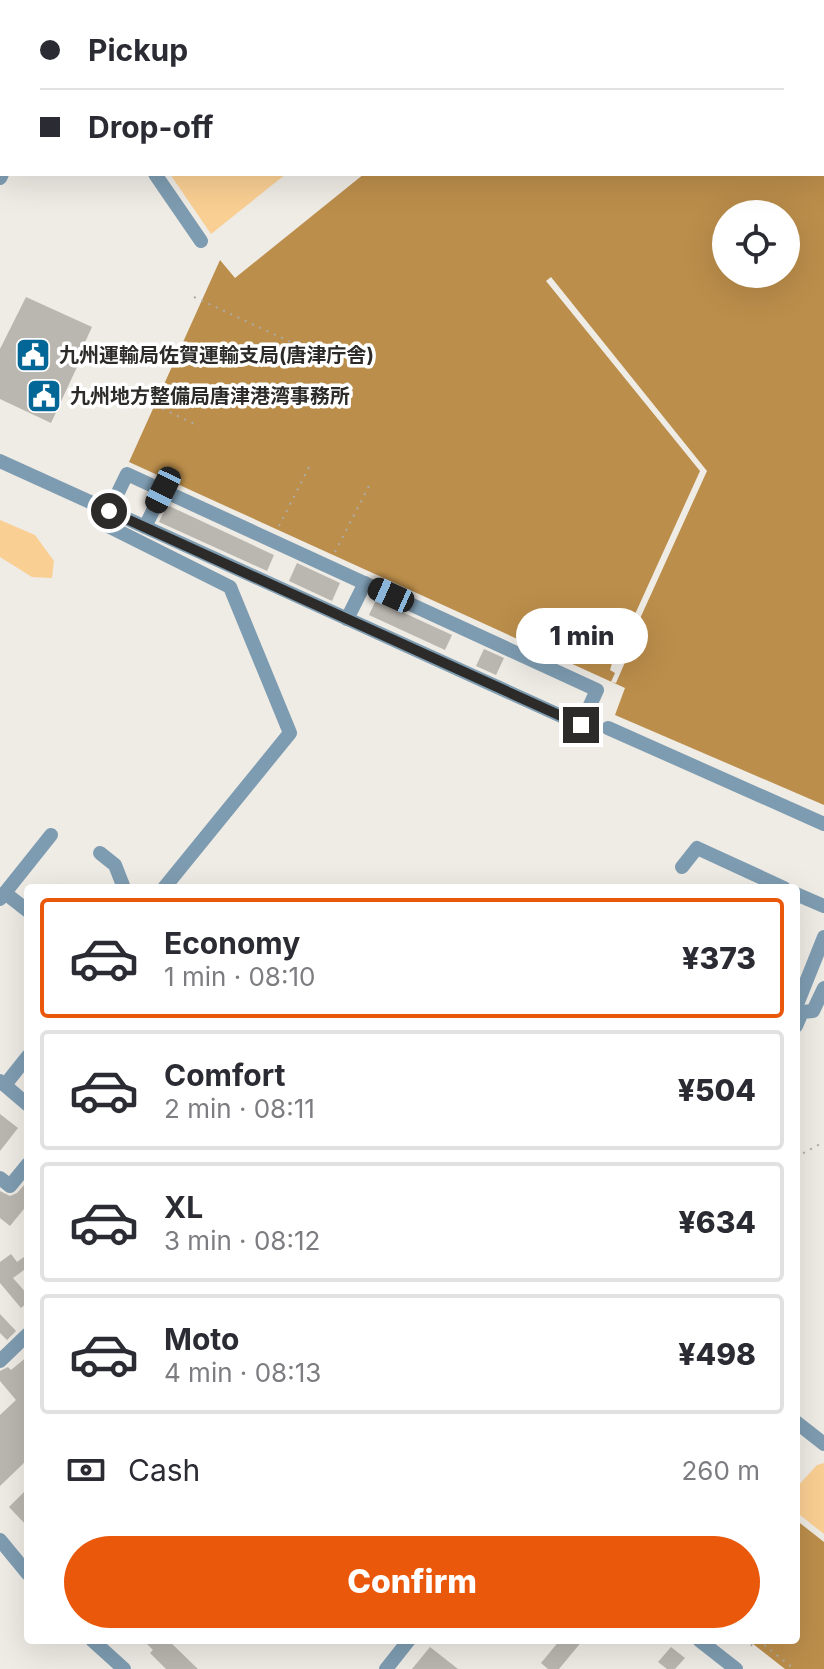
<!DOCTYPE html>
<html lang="en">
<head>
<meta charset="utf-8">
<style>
  body { margin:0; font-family:Inter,"Noto Sans JP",sans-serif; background:#f2f2f3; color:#2b2b33; height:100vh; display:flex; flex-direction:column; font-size:30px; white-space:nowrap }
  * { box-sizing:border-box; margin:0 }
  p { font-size:26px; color:#7c7c81 }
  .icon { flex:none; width:44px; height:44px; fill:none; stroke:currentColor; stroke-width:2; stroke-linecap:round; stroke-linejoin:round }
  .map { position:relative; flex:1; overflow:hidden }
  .drawer { position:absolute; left:24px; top:884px; width:776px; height:760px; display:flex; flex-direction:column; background:#fff; border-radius:8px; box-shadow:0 8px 32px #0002 }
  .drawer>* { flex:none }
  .guide { position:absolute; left:0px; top:0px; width:824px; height:176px; box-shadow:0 8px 32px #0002; display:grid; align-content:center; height:176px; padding:0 40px; background:#fff }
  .tools { position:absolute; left:712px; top:200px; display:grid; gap:16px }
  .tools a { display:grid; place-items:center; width:88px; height:88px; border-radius:50%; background:#fff; box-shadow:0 8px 32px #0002; font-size:40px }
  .end { position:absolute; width:36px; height:36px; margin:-18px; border:10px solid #2c2b29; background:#fff; box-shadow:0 0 0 4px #fff }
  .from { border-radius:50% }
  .bubble { position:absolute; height:56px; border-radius:28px; background:#fff; box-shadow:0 8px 32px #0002; font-size:26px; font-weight:800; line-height:56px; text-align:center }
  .car { position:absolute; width:24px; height:48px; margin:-24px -12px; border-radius:10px; box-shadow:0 0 6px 2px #0007; background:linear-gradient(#222 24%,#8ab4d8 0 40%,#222 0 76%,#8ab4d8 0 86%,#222 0) }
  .guide b { display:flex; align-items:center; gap:28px; height:76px; font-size:30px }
  .guide b+b { border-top:2px solid #e1e1e2 }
  .guide i { width:20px; height:20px; background:#2b2b33 }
  ul { padding:14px 0 0; list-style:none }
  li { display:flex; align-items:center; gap:24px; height:120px; margin:0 16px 12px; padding:0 24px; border:4px solid #e1e1e2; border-radius:8px }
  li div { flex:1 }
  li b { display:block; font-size:30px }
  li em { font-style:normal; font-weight:800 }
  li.on { border-color:#ea580c }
  li>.icon { width:72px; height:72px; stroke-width:1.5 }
  .pay { display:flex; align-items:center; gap:20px; height:88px; padding:0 40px; font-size:30px }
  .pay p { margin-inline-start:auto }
  .button { display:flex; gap:16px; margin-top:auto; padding:16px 40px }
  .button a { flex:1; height:92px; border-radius:48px; background:#ea580c; color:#fff; font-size:32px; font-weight:800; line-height:92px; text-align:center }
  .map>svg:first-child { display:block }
  .green { fill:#facf93 }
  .water { fill:#bc8e4b; fill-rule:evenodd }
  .pier { fill:#efebe5 }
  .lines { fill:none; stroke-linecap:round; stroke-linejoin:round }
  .ferry { stroke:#3a2707; stroke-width:2; stroke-dasharray:10 8; stroke-linecap:butt }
  .building { fill:#bab6b0 }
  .path { stroke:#aeaba6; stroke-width:2; stroke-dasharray:2 6; stroke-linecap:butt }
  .minor { stroke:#7e9cb1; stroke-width:14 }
  .route { stroke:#2c2b29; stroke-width:10 }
  .labels { text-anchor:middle; stroke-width:7; stroke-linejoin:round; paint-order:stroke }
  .poi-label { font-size:20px; font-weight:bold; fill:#2c2b29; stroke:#fff; text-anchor:start }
</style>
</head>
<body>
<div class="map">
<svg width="824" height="1669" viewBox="0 0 824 1669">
  <rect width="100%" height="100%" fill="#efebe5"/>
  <!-- green -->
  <g class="green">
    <polygon points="157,0 355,0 356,2 155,2"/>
    <polygon points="170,174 286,174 211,234"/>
    <polygon points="0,520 35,535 54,561 52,578 32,577 0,557"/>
    <polygon points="824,1463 824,1534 796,1512 796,1488 817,1465"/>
  </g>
  <!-- water -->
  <g class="water">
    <path d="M511,0H824V805L615,715L625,688L129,462L220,260L235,278L364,174H822V2ZM726,214H786V274H726Z"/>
    <polygon points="796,1520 824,1542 824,1669 785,1669 748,1640 796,1640"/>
  </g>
  <!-- pier -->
  <polygon class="pier" points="551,277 707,471 633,634 636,637 616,683 611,682 615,673 610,670 612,663 606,661 609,654 616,656 700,471 546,281"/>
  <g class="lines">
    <!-- ferry -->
    <polyline class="ferry" points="630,2 658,0"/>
  </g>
  <!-- building -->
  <g class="building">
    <polygon points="26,297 92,327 81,351 84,352 51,423 0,399 0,349"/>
    <polygon points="167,505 274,555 267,571 159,522"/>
    <polygon points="297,563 340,583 332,601 289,581"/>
    <polygon points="376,600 452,635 445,650 369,615"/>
    <polygon points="484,649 504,658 496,675 476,666"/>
    <polygon points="0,1114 18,1128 0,1151"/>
    <polygon points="25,1184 28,1187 28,1204 10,1226 0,1218 0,1191 10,1196 17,1193"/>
    <polygon points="11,1254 17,1262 28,1254 28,1267 13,1278 28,1295 28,1302 21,1308 0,1283 0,1262"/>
    <polygon points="0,1314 16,1331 7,1340 0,1333"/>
    <polygon points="28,1356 28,1459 0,1486 0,1415 16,1400 0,1381 0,1371 8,1367 11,1370"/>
    <polygon points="28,1488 28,1527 9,1507"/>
    <polygon points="143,1640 168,1640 198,1669 166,1669 150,1653 153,1650"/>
    <polygon points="560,1640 583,1640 559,1669 548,1669 541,1663"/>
    <polygon points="430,1647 458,1669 412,1669"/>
    <polygon points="671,1647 685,1658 675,1669 667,1669 658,1662"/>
  </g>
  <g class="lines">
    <!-- path -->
    <g class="path">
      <polyline points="194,297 293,343"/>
      <polyline points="148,402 199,426"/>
      <polyline points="279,526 309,467"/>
      <polyline points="335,552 371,482"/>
      <polyline points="796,1157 824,1142"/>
      <polyline points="796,1172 799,1178"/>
      <polyline points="758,1640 794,1669"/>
      <polyline points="751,1646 755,1640"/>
    </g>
    <!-- minor -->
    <g class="minor">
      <polyline points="29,0 30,2"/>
      <polyline points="399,0 401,2"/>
      <polyline points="129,2 131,0"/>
      <polyline points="155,174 201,241"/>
      <polyline points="0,178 2,174"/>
      <path d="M0,461C194,549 387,637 581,725L597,690L127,474L109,511"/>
      <polyline points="108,526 230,587 290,733 164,888"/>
      <polyline points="145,527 163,490"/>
      <polyline points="347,619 365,583"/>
      <polyline points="608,728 824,824"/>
      <polyline points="100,853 115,865 124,888"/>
      <polyline points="682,867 697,848 784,888"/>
      <polyline points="5,893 28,911"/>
      <polyline points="796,894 824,906"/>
      <polyline points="0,899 51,835"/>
      <polyline points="796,1007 824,937"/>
      <polyline points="796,1026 802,1012 813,1011 824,988"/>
      <polyline points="0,1081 28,1105"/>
      <polyline points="5,1085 28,1056"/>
      <polyline points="0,1178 10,1186 28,1164"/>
      <polyline points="0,1361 28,1334"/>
      <polyline points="796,1422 824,1444"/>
      <polyline points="0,1540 28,1574"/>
      <polyline points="92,1640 124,1669"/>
      <polyline points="699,1640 736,1669"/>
      <polyline points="386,1669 409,1640"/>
    </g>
  </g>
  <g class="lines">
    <!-- route -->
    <polyline class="route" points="109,511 581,725"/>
  </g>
  <!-- icons -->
  <defs>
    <g id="civic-square" transform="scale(1.8)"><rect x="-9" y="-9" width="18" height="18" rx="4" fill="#026796" stroke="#fff"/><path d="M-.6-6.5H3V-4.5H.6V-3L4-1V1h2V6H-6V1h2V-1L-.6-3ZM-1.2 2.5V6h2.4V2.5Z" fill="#fff"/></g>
  </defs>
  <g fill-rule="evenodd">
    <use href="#civic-square" x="33" y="355"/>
    <use href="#civic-square" x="44" y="396"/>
  </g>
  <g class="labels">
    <!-- poi labels -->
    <g class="poi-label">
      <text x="59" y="362">九州運輸局佐賀運輸支局(唐津庁舎)</text>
      <text x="70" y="403">九州地方整備局唐津港湾事務所</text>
    </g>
  </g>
</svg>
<div class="tools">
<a><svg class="icon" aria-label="locate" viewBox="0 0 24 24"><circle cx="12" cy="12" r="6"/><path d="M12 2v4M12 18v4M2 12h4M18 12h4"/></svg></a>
</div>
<i class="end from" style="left:109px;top:511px"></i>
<i class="end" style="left:581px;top:725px"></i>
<div class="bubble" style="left:516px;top:608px;width:132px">1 min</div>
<i class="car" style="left:163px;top:490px;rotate:206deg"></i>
<i class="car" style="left:391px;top:595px;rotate:294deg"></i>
<div class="guide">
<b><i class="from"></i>Pickup</b>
<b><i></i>Drop-off</b>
</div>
<section class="drawer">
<ul>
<li class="on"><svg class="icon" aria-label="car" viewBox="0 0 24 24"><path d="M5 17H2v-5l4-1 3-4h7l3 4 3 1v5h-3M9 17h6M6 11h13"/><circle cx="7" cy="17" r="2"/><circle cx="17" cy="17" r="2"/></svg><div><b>Economy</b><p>1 min · 08:10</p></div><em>¥373</em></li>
<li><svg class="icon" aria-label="car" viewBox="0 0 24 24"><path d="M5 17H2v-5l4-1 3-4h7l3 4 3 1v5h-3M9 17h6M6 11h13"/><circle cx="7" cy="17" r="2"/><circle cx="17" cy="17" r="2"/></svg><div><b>Comfort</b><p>2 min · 08:11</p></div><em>¥504</em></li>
<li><svg class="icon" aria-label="car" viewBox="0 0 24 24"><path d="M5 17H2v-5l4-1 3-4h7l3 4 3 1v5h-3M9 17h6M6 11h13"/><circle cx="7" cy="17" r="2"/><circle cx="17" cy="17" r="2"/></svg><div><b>XL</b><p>3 min · 08:12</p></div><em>¥634</em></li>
<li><svg class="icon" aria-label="car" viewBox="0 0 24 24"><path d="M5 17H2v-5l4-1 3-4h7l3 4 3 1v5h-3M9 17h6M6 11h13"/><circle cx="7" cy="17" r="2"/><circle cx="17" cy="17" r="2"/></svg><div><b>Moto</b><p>4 min · 08:13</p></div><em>¥498</em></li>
</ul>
<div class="pay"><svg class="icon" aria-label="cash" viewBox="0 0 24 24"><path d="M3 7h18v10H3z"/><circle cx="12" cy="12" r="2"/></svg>Cash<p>260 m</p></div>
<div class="button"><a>Confirm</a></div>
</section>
</div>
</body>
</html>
